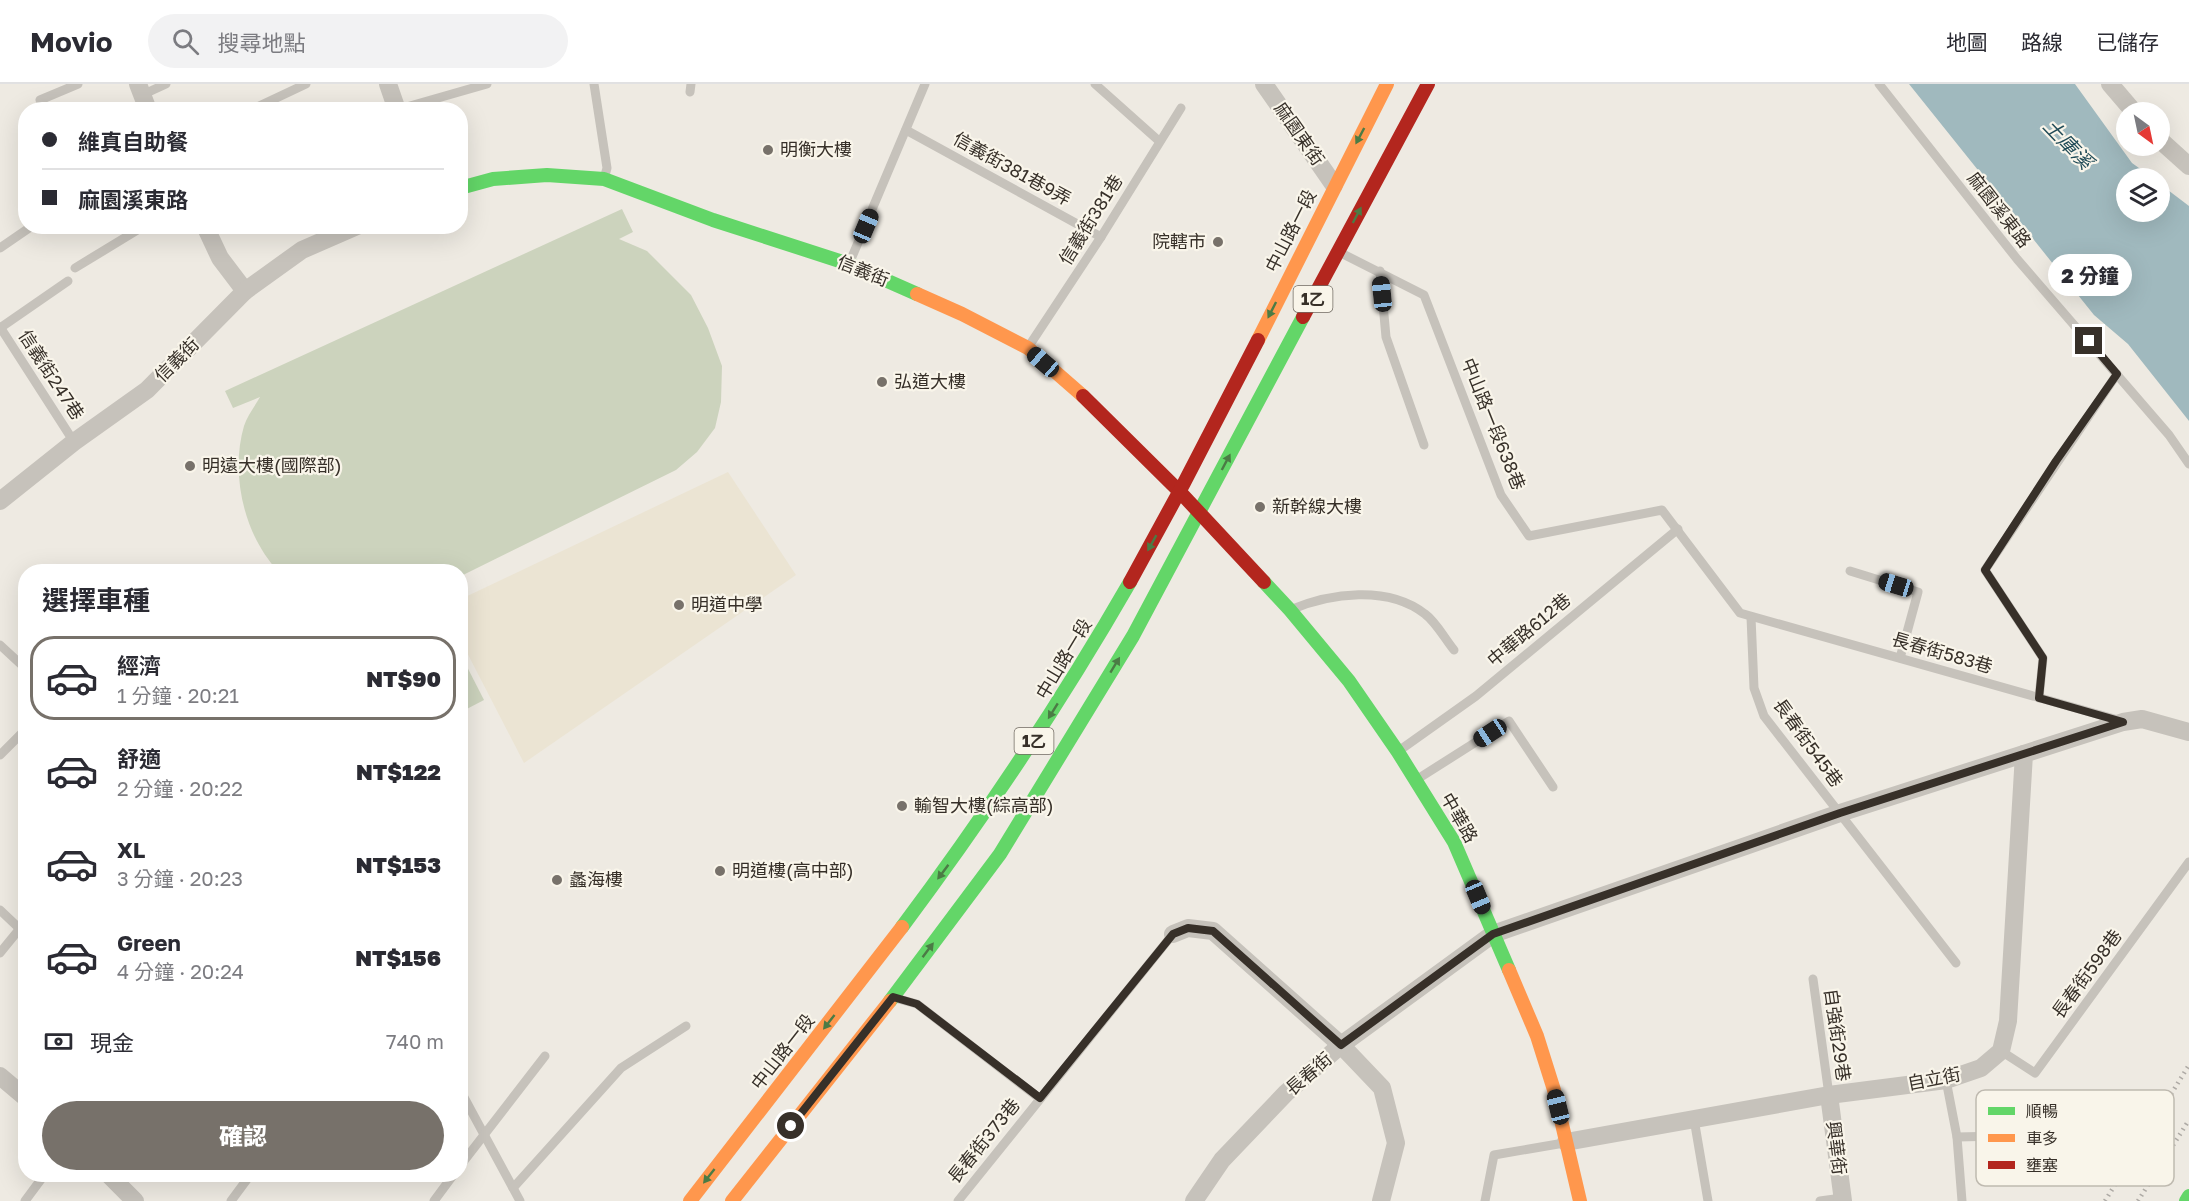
<!DOCTYPE html>
<html lang="zh-TW">
<head>
<meta charset="utf-8">
<style>
  body { margin:0; font-family:"Golos Text","Noto Sans TC",sans-serif; background:#f2f2f3; color:#2b2b33; height:100vh; display:flex; flex-direction:column; font-size:22px; white-space:nowrap }
  * { box-sizing:border-box; margin:0 }
  p { font-size:20px; color:#7c7c81 }
  .icon { flex:none; width:33px; height:33px; fill:none; stroke:currentColor; stroke-width:2; stroke-linecap:round; stroke-linejoin:round }
  .map { position:relative; flex:1; overflow:hidden }
  .panel { position:absolute; left:18px; top:480px; width:450px; height:618px; display:flex; flex-direction:column; background:#fff; border-radius:24px; box-shadow:0 6px 24px #0002 }
  .panel>* { flex:none }
  .guide { position:absolute; left:18px; top:18px; width:450px; height:132px; border-radius:24px; box-shadow:0 6px 24px #0002; display:grid; align-content:center; height:132px; padding:0 24px; background:#fff }
  .needle { width:39px; rotate:147deg }
  .buttons { position:absolute; left:2116px; top:18px; display:grid; gap:12px }
  .buttons a { display:grid; place-items:center; width:54px; height:54px; border-radius:50%; background:#fff; box-shadow:0 6px 24px #0002; font-size:30px }
  .end { position:absolute; width:27px; height:27px; margin:-14px; border:8px solid #373029; background:#fff; box-shadow:0 0 0 3px #fff }
  .from { border-radius:50% }
  .bubble { position:absolute; height:42px; border-radius:21px; background:#fff; box-shadow:0 6px 24px #0002; font-size:20px; font-weight:800; line-height:42px; text-align:center }
  .car { position:absolute; width:18px; height:36px; margin:-18px -9px; border-radius:8px; box-shadow:0 0 4px 2px #0007; background:linear-gradient(#222 24%,#8ab4d8 0 40%,#222 0 76%,#8ab4d8 0 86%,#222 0) }
  .guide b { display:flex; align-items:center; gap:21px; height:57px; font-size:22px }
  .guide b+b { border-top:2px solid #e1e1e2 }
  .guide i { width:15px; height:15px; background:#2b2b33 }
  ul { padding:0; list-style:none }
  li { display:flex; align-items:center; gap:18px; height:84px; margin:0 12px 9px; padding:0 12px; border:3px solid transparent; border-radius:24px }
  li div { flex:1 }
  li b { display:block; font-size:22px }
  li em { font-style:normal; font-weight:800 }
  li.selected { border-color:#77716a }
  li>.icon { width:54px; height:54px; stroke-width:1.5 }
  h2 { padding:0 24px; font-size:27px; line-height:72px }
  .pay { display:flex; align-items:center; gap:15px; height:66px; padding:0 24px; font-size:22px }
  .pay p { margin-inline-start:auto }
  .action { display:flex; gap:12px; margin-top:auto; padding:12px 24px }
  .action a { flex:1; height:69px; border-radius:36px; background:#77716a; color:#fff; font-size:24px; font-weight:800; line-height:69px; text-align:center }
  header { display:flex; align-items:center; gap:36px; box-sizing:border-box; height:84px; padding:0 30px; background:#fff; border-bottom:2px solid #e1e1e2 }
  header strong { font-size:28px }
  nav { display:flex; gap:33px; margin-inline-start:auto; font-size:21px }
  .search { width:420px; height:54px; background:#f2f2f3; display:flex; align-items:center; gap:15px; box-sizing:border-box; padding:0 21px; border-radius:33px; color:#7c7c81; font-size:22px }
  .map>svg:first-child { display:block }
  .green { fill:#ccd3bd }
  .plaza { fill:#ebe4d3 }
  .water { fill:#a0b9be }
  .lines { fill:none; stroke-linecap:round; stroke-linejoin:round }
  .lane { stroke:#c6c2bb; stroke-width:9 }
  .street { stroke:#c6c2bb; stroke-width:18 }
  .fast { stroke:#63d668; stroke-width:14 }
  .slow { stroke:#ff974d; stroke-width:14 }
  .jam { stroke:#b3261e; stroke-width:14 }
  .rail { stroke:#aeaaa5; stroke-width:4.5; stroke-dasharray:1.5 4.5; stroke-linecap:butt }
  .oneway { fill:#4b7b45 }
  .route { stroke:#373029; stroke-width:8 }
  .poi-dot { fill:#77716a; stroke:#f9f5ea; stroke-width:2 }
  .labels { text-anchor:middle; stroke-width:4.5; stroke-linejoin:round; paint-order:stroke }
  .shield { fill:#f9f5ea; stroke:#716b63; stroke-width:1.5 }
  .shield-label { font-size:16px; font-weight:bold; fill:#373029 }
  .street-label { font-size:18px; fill:#373029; stroke:#f9f5ea }
  .poi-label { font-size:18px; fill:#373029; stroke:#f9f5ea; text-anchor:start }
  .water-label { font-size:20px; font-style:italic; fill:#204b57; stroke:#f9f5ea }
  .key { fill:#f9f5ea; stroke:#bfbab0; stroke-width:1.5 }
  .key-label { font-size:16px; fill:#373029 }
</style>
</head>
<body>
<header>
<strong>Movio</strong>
<div class="search"><svg class="icon" aria-label="search" viewBox="0 0 24 24"><circle cx="10" cy="10" r="6"/><path d="M15 15l6 6"/></svg>搜尋地點</div>
<nav><a>地圖</a><a>路線</a><a>已儲存</a></nav>
</header>
<div class="map">
<svg width="2189" height="1117" viewBox="0 0 2189 1117">
  <rect width="100%" height="100%" fill="#eeeae2"/>
  <!-- green -->
  <g class="green">
    <path d="M622,125L633,148L619,155L647,167L691,211L708,244L722,282L721,318L715,344L697,368L676,386L461,492L460,488L278,487C244,451 230,390 244,342C247,332 255,322 260,313L233,324L225,307Z"/>
    <polygon points="461,571 484,616 461,628 460,628"/>
  </g>
  <!-- plaza -->
  <polygon class="plaza" points="728,388 796,491 524,679 461,557 461,515"/>
  <!-- water -->
  <polygon class="water" points="1909,0 2075,0 2132,79 2153,94 2127,94 2127,128 2160,128 2160,100 2189,122 2189,337 2128,260 2094,231"/>
  <g class="lines">
    <!-- lane -->
    <g class="lane">
      <polyline points="594,0 607,84 604,95"/>
      <polyline points="1095,0 1159,57"/>
      <polyline points="1879,0 2017,175 2169,351 2189,380"/>
      <polyline points="690,8 691,0"/>
      <polyline points="142,11 166,0"/>
      <polyline points="40,16 78,0"/>
      <polyline points="251,26 306,0"/>
      <polyline points="396,26 487,0"/>
      <polyline points="906,46 1101,153"/>
      <polyline points="0,164 32,142"/>
      <polyline points="1341,169 1424,211 1501,411 1529,452 1662,426 1740,529 2118,636"/>
      <polyline points="849,180 925,0"/>
      <polyline points="75,184 144,142"/>
      <polyline points="1380,187 1386,253 1424,361"/>
      <polyline points="0,243 74,358"/>
      <polyline points="0,244 68,197"/>
      <polyline points="1029,262 1101,153 1181,24"/>
      <polyline points="1850,487 1918,508 1900,574"/>
      <path d="M1290,526C1330,509 1388,501 1425,530C1436,538 1445,555 1454,566"/>
      <polyline points="1751,533 1754,604 1764,632 1956,879"/>
      <polyline points="0,561 26,585"/>
      <polyline points="2039,614 2043,574 1985,486 2117,290"/>
      <polyline points="1400,666 1476,612 1678,445"/>
      <polyline points="0,671 26,645"/>
      <polyline points="1416,696 1509,637 1553,703"/>
      <polyline points="0,826 20,845"/>
      <polyline points="0,869 26,837"/>
      <polyline points="1813,895 1829,1011"/>
      <polyline points="895,914 917,920 1039,1014"/>
      <polyline points="2001,967 2035,989 2189,778"/>
      <polyline points="1946,996 1957,1053 1962,1117"/>
      <polyline points="460,1006 520,1117"/>
      <polyline points="1694,1035 1708,1117"/>
      <polyline points="1957,1053 2047,1051"/>
      <polyline points="460,1082 545,972"/>
      <polyline points="513,1104 621,984 686,942"/>
      <polyline points="25,1117 45,1090"/>
      <polyline points="231,1117 251,1090"/>
      <polyline points="434,1117 454,1090"/>
      <polyline points="958,1117 1173,850"/>
      <polyline points="1485,1117 1494,1071 1564,1059"/>
      <polyline points="1820,1117 1842,1114"/>
    </g>
    <!-- street -->
    <g class="street">
      <polyline points="138,0 148,26"/>
      <polyline points="388,0 397,26"/>
      <polyline points="1264,0 1334,101"/>
      <polyline points="2110,0 2134,28"/>
      <polyline points="2160,56 2189,82"/>
      <polyline points="205,142 220,174 245,207"/>
      <polyline points="0,417 74,358 147,306 245,207 302,166 357,142"/>
      <polyline points="1173,850 1188,844 1213,847 1341,961 1382,1004 1396,1059 1381,1117"/>
      <polyline points="0,992 26,1014"/>
      <polyline points="1829,1011 1843,1117"/>
      <polyline points="1566,1058 1829,1011 1946,996 1981,984 2001,967 2008,937 2024,670"/>
      <polyline points="108,1090 135,1117"/>
      <polyline points="1194,1117 1222,1076 1286,1009 1341,961 1493,850 1840,729 2123,638 2142,635 2189,648"/>
    </g>
    <!-- fast -->
    <g class="fast">
      <polyline points="460,104 493,95 547,91 604,95 713,136 849,180 917,210"/>
      <polyline points="1264,498 1290,526 1349,597 1398,668 1454,758 1509,886"/>
      <path d="M902,843C985,732 1061,618 1130,498"/>
      <polyline points="890,917 1000,770 1133,552 1303,233"/>
      <polyline points="2186,1117 2189,1112"/>
    </g>
    <!-- slow -->
    <g class="slow">
      <polyline points="917,210 962,230 1028,264 1083,312"/>
      <polyline points="1258,256 1387,0"/>
      <polyline points="1509,886 1537,952 1554,1006 1580,1117"/>
      <polyline points="690,1117 902,843"/>
      <polyline points="732,1117 890,917"/>
    </g>
    <!-- jam -->
    <g class="jam">
      <polyline points="1303,233 1428,0"/>
      <polyline points="1083,312 1180,408 1264,498"/>
      <polyline points="1130,498 1184,399 1258,256"/>
    </g>
    <!-- rail -->
    <g class="rail">
      <polyline points="2105,1117 2189,981"/>
      <polyline points="2138,1117 2189,1036"/>
    </g>
  </g>
  <!-- one-way arrows -->
  <defs><path id="oneway-solid" d="M-6-.8H1V-3.2L6.5 0L1 3.2V.8H-6Z" transform="scale(1.5)"/></defs>
  <g class="oneway">
    <use href="#oneway-solid" transform="translate(1360 52) rotate(118)"/>
    <use href="#oneway-solid" transform="translate(1357 131) rotate(-62)"/>
    <use href="#oneway-solid" transform="translate(1272 226) rotate(117)"/>
    <use href="#oneway-solid" transform="translate(1226 378) rotate(-62)"/>
    <use href="#oneway-solid" transform="translate(1152 459) rotate(119)"/>
    <use href="#oneway-solid" transform="translate(1115 581) rotate(-59)"/>
    <use href="#oneway-solid" transform="translate(1053 627) rotate(122)"/>
    <use href="#oneway-solid" transform="translate(943 788) rotate(127)"/>
    <use href="#oneway-solid" transform="translate(928 866) rotate(-53)"/>
    <use href="#oneway-solid" transform="translate(829 938) rotate(128)"/>
    <use href="#oneway-solid" transform="translate(709 1092) rotate(128)"/>
  </g>
  <g class="lines">
    <!-- route -->
    <polyline class="route" points="791,1042 893,913 917,920 1040,1014 1173,850 1188,844 1213,847 1341,961 1493,850 1840,729 2123,638 2039,614 2043,574 1985,486 2056,377 2117,290 2089,257"/>
  </g>
  <!-- markers -->
  <g class="poi-dot">
    <circle cx="768" cy="66" r="6"/>
    <circle cx="1218" cy="158" r="6"/>
    <circle cx="882" cy="298" r="6"/>
    <circle cx="190" cy="382" r="6"/>
    <circle cx="1260" cy="423" r="6"/>
    <circle cx="679" cy="521" r="6"/>
    <circle cx="902" cy="722" r="6"/>
    <circle cx="720" cy="787" r="6"/>
    <circle cx="557" cy="796" r="6"/>
  </g>
  <g class="labels">
    <!-- shield labels -->
    <g class="shield">
      <rect x="1293.5" y="202" width="39" height="26" rx="4.5"/>
      <rect x="1014.5" y="644" width="39" height="26" rx="4.5"/>
    </g>
    <g class="shield-label">
      <text x="1313" y="221">1乙</text>
      <text x="1034" y="663">1乙</text>
    </g>
    <!-- street labels -->
    <g class="street-label">
      <text transform="translate(1299 50) rotate(55)" y="6">麻園東街</text>
      <text transform="translate(1012 85) rotate(29)" y="6">信義街381巷9弄</text>
      <text transform="translate(1999 126) rotate(52)" y="6">麻園溪東路</text>
      <text transform="translate(1091 136) rotate(-58)" y="6">信義街381巷</text>
      <text transform="translate(1291 147) rotate(-63)" y="6">中山路一段</text>
      <text transform="translate(863 187) rotate(22)" y="6">信義街</text>
      <text transform="translate(177 276) rotate(-45)" y="6">信義街</text>
      <text transform="translate(51 291) rotate(57)" y="6">信義街247巷</text>
      <text transform="translate(1493 340) rotate(68)" y="6">中山路一段638巷</text>
      <text transform="translate(1529 546) rotate(-40)" y="6">中華路612巷</text>
      <text transform="translate(1942 569) rotate(16)" y="6">長春街583巷</text>
      <text transform="translate(1064 575) rotate(-59)" y="6">中山路一段</text>
      <text transform="translate(1808 659) rotate(54)" y="6">長春街545巷</text>
      <text transform="translate(1459 734) rotate(60)" y="6">中華路</text>
      <text transform="translate(2087 890) rotate(-54)" y="6">長春街598巷</text>
      <text transform="translate(1837 951) rotate(82)" y="6">自強街29巷</text>
      <text transform="translate(783 968) rotate(-52)" y="6">中山路一段</text>
      <text transform="translate(1309 990) rotate(-41)" y="6">長春街</text>
      <text transform="translate(1934 995) rotate(-11)" y="6">自立街</text>
      <text transform="translate(984 1057) rotate(-51)" y="6">長春街373巷</text>
      <text transform="translate(1836 1064) rotate(83)" y="6">興華街</text>
    </g>
    <!-- poi labels -->
    <g class="poi-label">
      <text x="780" y="72">明衡大樓</text>
      <text x="1206" y="164" text-anchor="end">院轄市</text>
      <text x="894" y="304">弘道大樓</text>
      <text x="202" y="388">明遠大樓(國際部)</text>
      <text x="1272" y="429">新幹線大樓</text>
      <text x="691" y="527">明道中學</text>
      <text x="914" y="728">輸智大樓(綜高部)</text>
      <text x="732" y="793">明道樓(高中部)</text>
      <text x="569" y="802">蠡海樓</text>
    </g>
    <!-- water labels -->
    <g class="water-label">
      <text transform="translate(2068 60) rotate(46)" y="7">土庫溪</text>
    </g>
  </g>
  <!-- legend -->
  <rect x="1976" y="1006" width="198" height="96" rx="9" class="key"/>
  <rect x="1988" y="1023" width="27" height="8" fill="#63d668"/>
  <rect x="1988" y="1050" width="27" height="8" fill="#ff974d"/>
  <rect x="1988" y="1077" width="27" height="8" fill="#b3261e"/>
  <g class="key-label">
    <text x="2026" y="1033">順暢</text>
    <text x="2026" y="1060">車多</text>
    <text x="2026" y="1087">壅塞</text>
  </g>
</svg>
<div class="buttons">
<a><svg class="needle" viewBox="-14 -14 28 28"><path d="M0-13l5 13h-10z" fill="#e53935"/><path d="M0 13l5-13h-10z" fill="#7c7c81"/></svg></a>
<a><svg class="icon" aria-label="layers" viewBox="0 0 24 24"><path d="M12 4l9 5-9 5-9-5zM3 14l9 5 9-5"/></svg></a>
</div>
<i class="end from" style="left:791px;top:1042px"></i>
<i class="end" style="left:2089px;top:257px"></i>
<div class="bubble" style="left:2048px;top:170px;width:84px">2 分鐘</div>
<i class="car" style="left:866px;top:142px;rotate:23deg"></i>
<i class="car" style="left:1382px;top:210px;rotate:354deg"></i>
<i class="car" style="left:1043px;top:278px;rotate:311deg"></i>
<i class="car" style="left:1896px;top:501px;rotate:287deg"></i>
<i class="car" style="left:1490px;top:649px;rotate:237deg"></i>
<i class="car" style="left:1478px;top:813px;rotate:157deg"></i>
<i class="car" style="left:1558px;top:1023px;rotate:346deg"></i>
<div class="guide">
<b><i class="from"></i>維真自助餐</b>
<b><i></i>麻園溪東路</b>
</div>
<section class="panel">
<h2>選擇車種</h2>
<ul>
<li class="selected"><svg class="icon" aria-label="car" viewBox="0 0 24 24"><path d="M5 17H2v-5l4-1 3-4h7l3 4 3 1v5h-3M9 17h6M6 11h13"/><circle cx="7" cy="17" r="2"/><circle cx="17" cy="17" r="2"/></svg><div><b>經濟</b><p>1 分鐘 · 20:21</p></div><em>NT$90</em></li>
<li><svg class="icon" aria-label="car" viewBox="0 0 24 24"><path d="M5 17H2v-5l4-1 3-4h7l3 4 3 1v5h-3M9 17h6M6 11h13"/><circle cx="7" cy="17" r="2"/><circle cx="17" cy="17" r="2"/></svg><div><b>舒適</b><p>2 分鐘 · 20:22</p></div><em>NT$122</em></li>
<li><svg class="icon" aria-label="car" viewBox="0 0 24 24"><path d="M5 17H2v-5l4-1 3-4h7l3 4 3 1v5h-3M9 17h6M6 11h13"/><circle cx="7" cy="17" r="2"/><circle cx="17" cy="17" r="2"/></svg><div><b>XL</b><p>3 分鐘 · 20:23</p></div><em>NT$153</em></li>
<li><svg class="icon" aria-label="car" viewBox="0 0 24 24"><path d="M5 17H2v-5l4-1 3-4h7l3 4 3 1v5h-3M9 17h6M6 11h13"/><circle cx="7" cy="17" r="2"/><circle cx="17" cy="17" r="2"/></svg><div><b>Green</b><p>4 分鐘 · 20:24</p></div><em>NT$156</em></li>
</ul>
<div class="pay"><svg class="icon" aria-label="cash" viewBox="0 0 24 24"><path d="M3 7h18v10H3z"/><circle cx="12" cy="12" r="2"/></svg>現金<p>740 m</p></div>
<div class="action"><a>確認</a></div>
</section>
</div>
</body>
</html>
